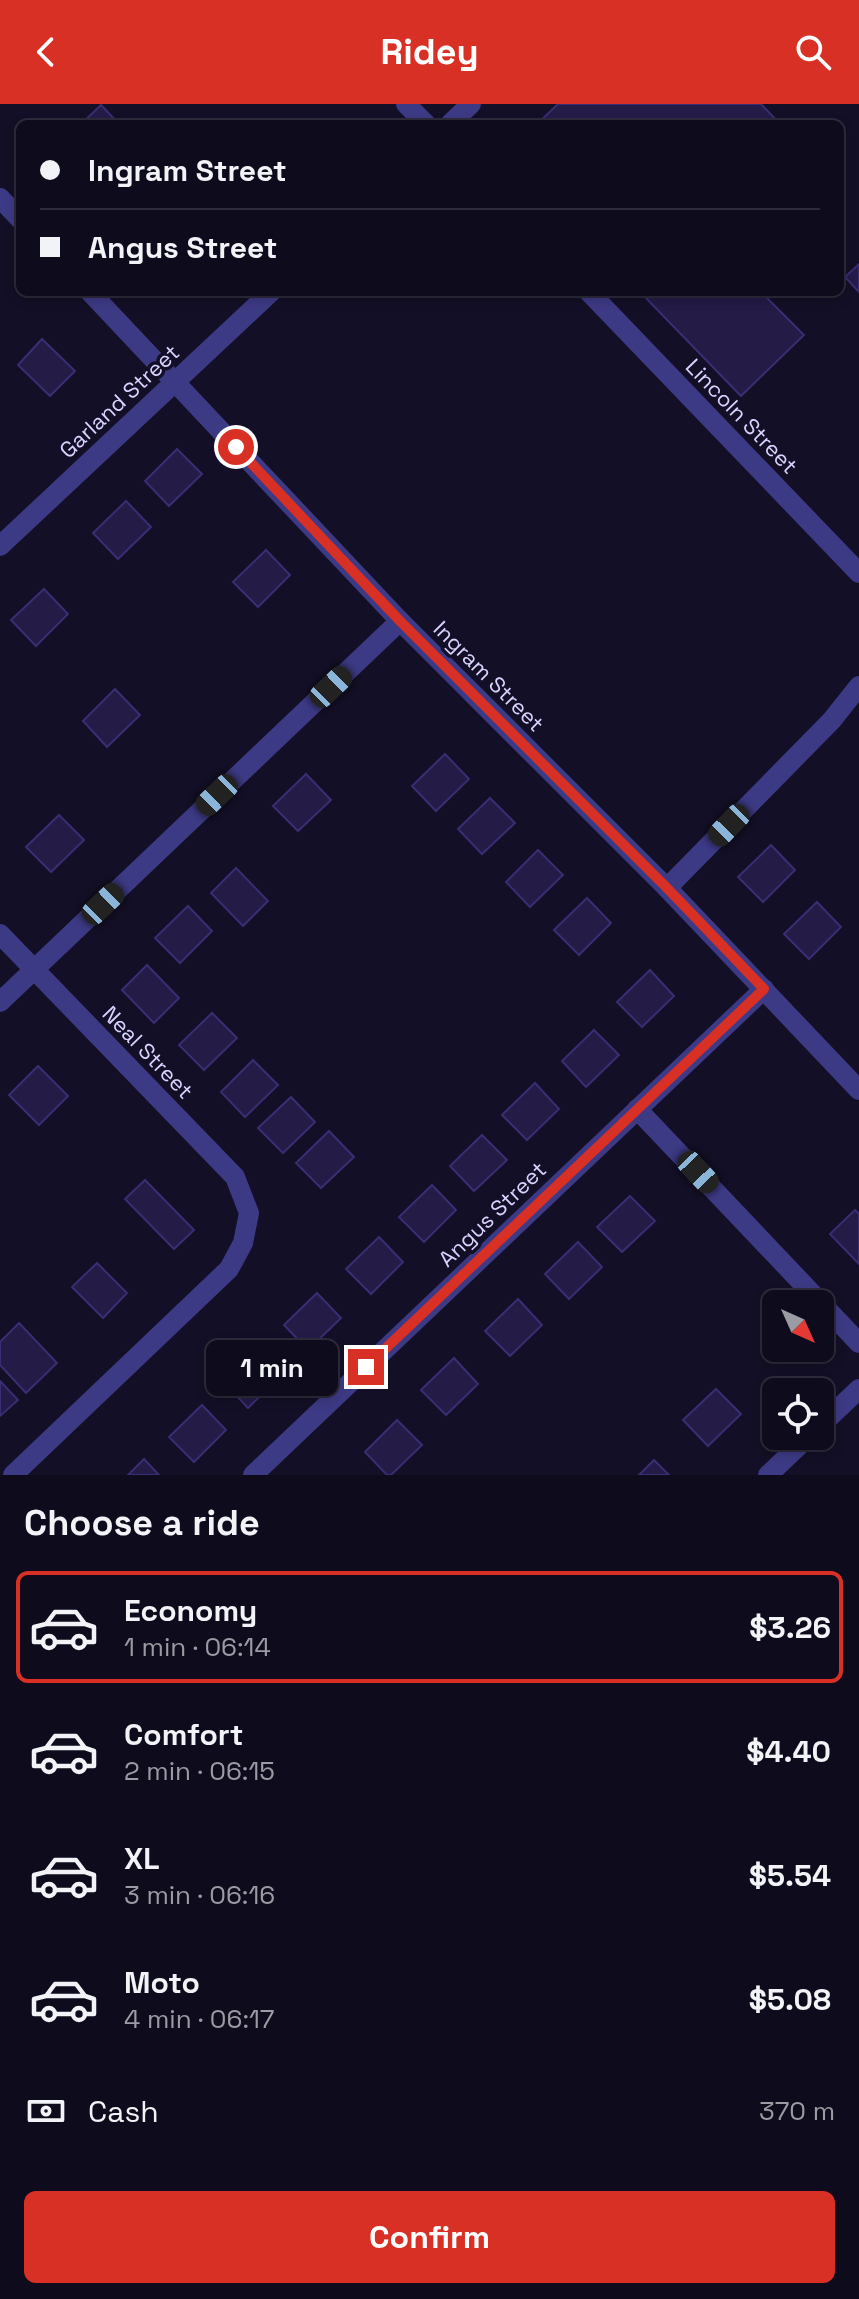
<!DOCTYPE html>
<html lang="en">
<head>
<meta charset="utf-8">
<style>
  body { margin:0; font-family:"Space Grotesk",sans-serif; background:#171425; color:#f1f3f6; height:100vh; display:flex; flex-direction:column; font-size:30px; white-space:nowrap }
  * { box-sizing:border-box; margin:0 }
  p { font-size:26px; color:#9b9ba3 }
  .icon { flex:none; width:44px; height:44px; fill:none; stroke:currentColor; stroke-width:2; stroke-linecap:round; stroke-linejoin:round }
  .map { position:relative; height:1371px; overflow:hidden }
  .panel { display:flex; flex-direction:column; background:#0e0b1c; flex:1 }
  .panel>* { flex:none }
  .guide { position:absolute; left:16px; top:16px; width:828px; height:176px; border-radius:12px; box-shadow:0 4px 12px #0003,0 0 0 2px #2e2b3b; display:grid; align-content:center; height:176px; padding:0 24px; background:#0e0b1c }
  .needle { width:52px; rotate:135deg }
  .controls { position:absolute; left:762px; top:1186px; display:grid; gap:16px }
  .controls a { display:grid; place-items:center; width:72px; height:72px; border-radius:12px; background:#0e0b1c; box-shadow:0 4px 12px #0003,0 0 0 2px #2e2b3b; font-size:40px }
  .end { position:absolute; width:36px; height:36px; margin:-18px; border:10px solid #d93025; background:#fff; box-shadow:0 0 0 4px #fff }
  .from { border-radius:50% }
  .bubble { position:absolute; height:56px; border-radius:12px; background:#0e0b1c; box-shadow:0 4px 12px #0003,0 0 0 2px #2e2b3b; font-size:26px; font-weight:600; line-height:56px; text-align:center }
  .car { position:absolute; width:24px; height:48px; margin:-24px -12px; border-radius:10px; box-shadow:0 0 6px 2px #0007; background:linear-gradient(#222 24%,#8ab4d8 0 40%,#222 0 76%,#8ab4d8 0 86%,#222 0) }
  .guide b { display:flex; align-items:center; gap:28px; height:76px; font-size:30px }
  .guide b+b { border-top:2px solid #2e2b3b }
  .guide i { width:20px; height:20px; background:#f1f3f6 }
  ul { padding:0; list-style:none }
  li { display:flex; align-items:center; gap:24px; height:112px; margin:0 16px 12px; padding:0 8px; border:4px solid transparent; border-radius:12px }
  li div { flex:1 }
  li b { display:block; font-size:30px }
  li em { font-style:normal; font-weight:600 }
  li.selected { border-color:#d93025 }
  li>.icon { width:72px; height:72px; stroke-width:1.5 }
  h2 { padding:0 24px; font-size:36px; line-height:96px }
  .pay { display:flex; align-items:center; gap:20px; height:88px; padding:0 24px; font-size:30px }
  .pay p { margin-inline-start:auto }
  .button { display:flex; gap:16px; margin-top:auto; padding:16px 24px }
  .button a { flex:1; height:92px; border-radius:12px; background:#d93025; color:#fff; font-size:32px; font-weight:600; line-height:92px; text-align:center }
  header { display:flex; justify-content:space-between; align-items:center; height:104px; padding:0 24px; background:#d93025; color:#fff; font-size:36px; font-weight:600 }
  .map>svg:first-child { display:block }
  .building { fill:#241b47; stroke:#3b2d73; stroke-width:2 }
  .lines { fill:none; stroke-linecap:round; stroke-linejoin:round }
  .street { stroke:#3d3a85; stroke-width:20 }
  .route { stroke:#d93025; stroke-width:10 }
  .labels { text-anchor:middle; stroke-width:7; stroke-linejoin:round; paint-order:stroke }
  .street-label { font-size:22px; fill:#d9d4ff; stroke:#130f26 }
</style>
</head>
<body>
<header><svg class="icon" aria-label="back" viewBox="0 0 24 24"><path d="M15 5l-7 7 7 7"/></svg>Ridey<svg class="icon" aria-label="search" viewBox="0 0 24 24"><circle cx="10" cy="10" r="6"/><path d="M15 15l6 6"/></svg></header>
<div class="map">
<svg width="859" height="1371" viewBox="0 0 859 1371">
  <rect width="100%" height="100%" fill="#130f26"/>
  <!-- building -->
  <g class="building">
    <polygon points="558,0 761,0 780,20 650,20 647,16 643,20 537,20"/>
    <polygon points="101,1 119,20 81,20"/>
    <polygon points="859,160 859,188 845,173"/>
    <polygon points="640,188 761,188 804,231 741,292"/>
    <polygon points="42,235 75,267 50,292 18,261"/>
    <polygon points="177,345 202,370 169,402 145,377"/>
    <polygon points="126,397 151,423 118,455 93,429"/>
    <polygon points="266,446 290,471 258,503 233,478"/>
    <polygon points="44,485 68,510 36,542 11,516"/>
    <polygon points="115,585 140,611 107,643 83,617"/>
    <polygon points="445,650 469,675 436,707 412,682"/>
    <polygon points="306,670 331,696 298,727 273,702"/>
    <polygon points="490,694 515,719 482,750 458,725"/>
    <polygon points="59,711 84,736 51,768 26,743"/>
    <polygon points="771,741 795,766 763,798 738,773"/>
    <polygon points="538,746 563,771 530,803 506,778"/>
    <polygon points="236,764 268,797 243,822 211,789"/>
    <polygon points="587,794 611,819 579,851 554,826"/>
    <polygon points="817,798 841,823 809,855 784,830"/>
    <polygon points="188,802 212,827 180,859 155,834"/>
    <polygon points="147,861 179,894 154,919 122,886"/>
    <polygon points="650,866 674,892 642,923 617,898"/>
    <polygon points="212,909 237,934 204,966 179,941"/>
    <polygon points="594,926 619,951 586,983 562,957"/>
    <polygon points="253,956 278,981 245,1013 221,988"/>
    <polygon points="38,962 68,992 39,1021 9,991"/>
    <polygon points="535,979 559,1005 527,1036 502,1011"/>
    <polygon points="291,993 315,1018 283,1049 258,1024"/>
    <polygon points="329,1027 354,1053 321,1084 296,1059"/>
    <polygon points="482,1031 507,1056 474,1087 450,1062"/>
    <polygon points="145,1076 194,1126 174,1145 125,1095"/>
    <polygon points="432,1081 456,1106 424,1138 399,1113"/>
    <polygon points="630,1092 655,1117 622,1148 597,1123"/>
    <polygon points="855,1106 859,1110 859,1160 830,1130"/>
    <polygon points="379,1133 403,1158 371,1190 346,1165"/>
    <polygon points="578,1138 602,1163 569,1195 545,1170"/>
    <polygon points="97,1159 127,1189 103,1214 72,1183"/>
    <polygon points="317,1189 341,1214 308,1246 284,1221"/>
    <polygon points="518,1195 542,1221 510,1252 485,1227"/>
    <polygon points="19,1219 57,1259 26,1289 0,1261 0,1238"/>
    <polygon points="256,1247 281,1272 248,1304 224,1278"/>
    <polygon points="454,1254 478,1280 446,1311 421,1286"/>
    <polygon points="0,1277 18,1296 0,1312"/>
    <polygon points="716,1285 741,1310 708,1342 683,1316"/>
    <polygon points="202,1301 226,1326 194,1358 169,1333"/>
    <polygon points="397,1316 422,1341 391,1371 387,1371 365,1348"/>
    <polygon points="144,1355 159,1371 128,1371"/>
    <polygon points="654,1356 669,1371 639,1371"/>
  </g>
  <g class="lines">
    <!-- street -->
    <g class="street">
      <polyline points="406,0 426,20"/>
      <polyline points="450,20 471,0"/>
      <polyline points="0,94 20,115"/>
      <polyline points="90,188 400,517 667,784 859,986"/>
      <polyline points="589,188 859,469"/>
      <polyline points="0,442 271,188"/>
      <polyline points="667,784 832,616 859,582"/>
      <polyline points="0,830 235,1073 249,1109 243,1139 229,1165 13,1371"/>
      <polyline points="0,898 400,517"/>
      <polyline points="637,1005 859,1239"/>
      <polyline points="820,1322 859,1285"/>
      <polyline points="253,1371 764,885"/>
      <polyline points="768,1371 809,1332"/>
    </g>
  </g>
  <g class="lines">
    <!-- route -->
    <polyline class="route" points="236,343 400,517 667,784 764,885 366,1263"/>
  </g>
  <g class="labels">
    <!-- street labels -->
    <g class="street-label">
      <text transform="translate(119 297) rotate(-43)" y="8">Garland Street</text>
      <text transform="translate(742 312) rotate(46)" y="8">Lincoln Street</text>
      <text transform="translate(489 572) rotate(45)" y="8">Ingram Street</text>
      <text transform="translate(148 948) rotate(46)" y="8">Neal Street</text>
      <text transform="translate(492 1110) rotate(-44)" y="8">Angus Street</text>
    </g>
  </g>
</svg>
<div class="controls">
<a><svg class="needle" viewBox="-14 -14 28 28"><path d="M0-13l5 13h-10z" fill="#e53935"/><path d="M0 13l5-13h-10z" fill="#9b9ba3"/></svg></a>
<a><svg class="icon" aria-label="locate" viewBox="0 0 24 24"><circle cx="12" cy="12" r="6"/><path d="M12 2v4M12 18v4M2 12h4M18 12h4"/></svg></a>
</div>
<i class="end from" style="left:236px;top:343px"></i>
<i class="end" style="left:366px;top:1263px"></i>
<div class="bubble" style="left:206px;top:1236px;width:132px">1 min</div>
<i class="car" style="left:331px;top:583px;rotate:46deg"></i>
<i class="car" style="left:217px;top:691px;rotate:226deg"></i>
<i class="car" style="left:729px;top:721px;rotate:224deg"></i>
<i class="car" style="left:103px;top:800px;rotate:46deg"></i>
<i class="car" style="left:698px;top:1068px;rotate:137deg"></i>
<div class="guide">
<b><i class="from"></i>Ingram Street</b>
<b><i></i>Angus Street</b>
</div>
</div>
<section class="panel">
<h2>Choose a ride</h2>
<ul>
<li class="selected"><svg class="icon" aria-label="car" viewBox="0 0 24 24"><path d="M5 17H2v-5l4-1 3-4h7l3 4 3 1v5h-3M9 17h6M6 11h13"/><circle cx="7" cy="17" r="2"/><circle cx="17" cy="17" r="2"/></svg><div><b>Economy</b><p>1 min · 06:14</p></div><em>$3.26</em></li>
<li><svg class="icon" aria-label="car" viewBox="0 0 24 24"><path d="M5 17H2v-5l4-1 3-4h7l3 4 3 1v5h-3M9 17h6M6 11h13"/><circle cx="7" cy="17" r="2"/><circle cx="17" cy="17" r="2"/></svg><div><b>Comfort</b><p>2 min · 06:15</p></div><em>$4.40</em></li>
<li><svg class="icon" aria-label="car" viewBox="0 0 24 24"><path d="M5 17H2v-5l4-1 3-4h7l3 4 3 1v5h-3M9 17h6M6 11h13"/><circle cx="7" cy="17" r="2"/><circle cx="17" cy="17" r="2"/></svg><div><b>XL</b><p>3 min · 06:16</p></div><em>$5.54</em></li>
<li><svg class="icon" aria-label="car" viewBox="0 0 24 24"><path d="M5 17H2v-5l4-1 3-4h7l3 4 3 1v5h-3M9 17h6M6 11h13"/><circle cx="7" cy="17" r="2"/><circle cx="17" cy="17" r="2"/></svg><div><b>Moto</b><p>4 min · 06:17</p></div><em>$5.08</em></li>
</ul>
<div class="pay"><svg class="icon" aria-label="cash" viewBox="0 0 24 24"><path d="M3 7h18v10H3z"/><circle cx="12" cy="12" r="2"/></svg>Cash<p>370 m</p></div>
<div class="button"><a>Confirm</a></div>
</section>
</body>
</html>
